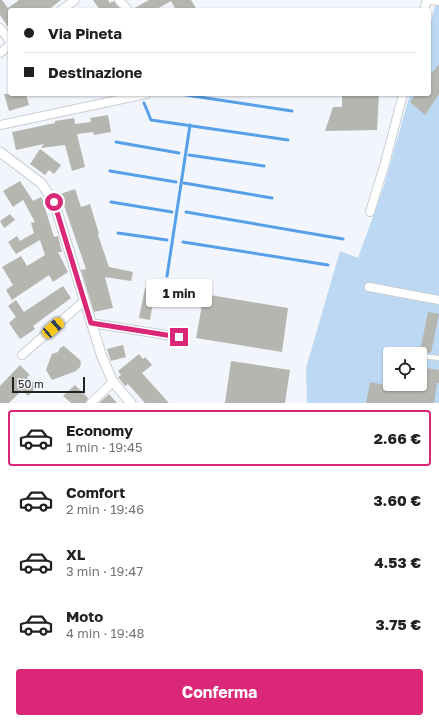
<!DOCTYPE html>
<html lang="it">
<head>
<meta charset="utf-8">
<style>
  body { margin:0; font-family:"Golos Text",sans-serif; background:#f6f6f6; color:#202124; height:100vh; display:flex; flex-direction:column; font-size:15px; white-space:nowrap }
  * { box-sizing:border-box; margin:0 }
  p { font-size:13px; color:#757577 }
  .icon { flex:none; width:22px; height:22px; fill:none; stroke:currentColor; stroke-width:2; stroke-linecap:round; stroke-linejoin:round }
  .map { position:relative; height:403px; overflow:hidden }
  .details { display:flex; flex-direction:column; background:#fff; flex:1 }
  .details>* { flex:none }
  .top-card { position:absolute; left:8px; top:8px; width:423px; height:88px; border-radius:4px; box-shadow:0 1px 3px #0004; display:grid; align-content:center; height:88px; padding:0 16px; background:#fff }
  .fabs { position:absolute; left:383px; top:347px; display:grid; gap:8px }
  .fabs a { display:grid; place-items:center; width:44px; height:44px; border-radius:4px; background:#fff; box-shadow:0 1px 3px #0004; font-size:20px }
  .scale { position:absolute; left:12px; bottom:10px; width:73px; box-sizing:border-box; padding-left:4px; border:2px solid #222325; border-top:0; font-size:11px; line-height:14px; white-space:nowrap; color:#222325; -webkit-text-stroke:3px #f2f6fc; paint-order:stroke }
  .end { position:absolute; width:18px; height:18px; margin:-9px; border:5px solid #db2777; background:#fff; box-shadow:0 0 0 2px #fff }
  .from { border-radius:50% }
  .bubble { position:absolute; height:28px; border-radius:4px; background:#fff; box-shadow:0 1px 3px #0004; font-size:13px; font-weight:700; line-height:28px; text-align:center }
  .car { position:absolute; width:12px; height:24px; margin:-12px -6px; border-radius:5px; box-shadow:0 0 3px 1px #0007; background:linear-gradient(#f5c518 24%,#345 0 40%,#f5c518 0 76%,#345 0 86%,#f5c518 0) }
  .top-card b { display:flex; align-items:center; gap:14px; height:38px; font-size:15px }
  .top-card b+b { border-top:1px solid #e0e0e0 }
  .top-card i { width:10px; height:10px; background:#202124 }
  ul { padding:7px 0 0; list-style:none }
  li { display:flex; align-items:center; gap:12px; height:56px; margin:0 8px 6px; padding:0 8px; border:2px solid transparent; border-radius:4px }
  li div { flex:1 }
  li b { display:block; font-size:15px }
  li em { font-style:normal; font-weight:700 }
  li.current { border-color:#db2777 }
  li>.icon { width:36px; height:36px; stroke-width:1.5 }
  .cta { display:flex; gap:8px; margin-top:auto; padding:8px 16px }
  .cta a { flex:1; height:46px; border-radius:4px; background:#db2777; color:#fff; font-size:16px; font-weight:700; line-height:46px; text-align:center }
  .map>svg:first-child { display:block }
  .green { fill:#bdd8f3; fill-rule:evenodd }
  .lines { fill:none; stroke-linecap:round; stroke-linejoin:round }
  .stream { stroke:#57a0e7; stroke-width:3 }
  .building { fill:#b5b6b0 }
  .service-casing { stroke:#c9ced3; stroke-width:6 }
  .minor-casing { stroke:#c9ced3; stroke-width:10 }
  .tertiary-casing { stroke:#c9ced3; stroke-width:11 }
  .service { stroke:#fff; stroke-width:4 }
  .minor { stroke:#fff; stroke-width:8 }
  .tertiary { stroke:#fff; stroke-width:9 }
  .route { stroke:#db2777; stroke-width:5 }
</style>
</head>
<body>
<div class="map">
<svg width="439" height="403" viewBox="0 0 439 403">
  <rect width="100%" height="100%" fill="#f2f6fc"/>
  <!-- green -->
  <path class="green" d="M436,4H439V403H307L306,368L340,251L358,258L384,186L410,94H429V27ZM390,354H420V384H390Z"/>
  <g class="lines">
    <!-- stream -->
    <g class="stream">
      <polyline points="186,95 292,111"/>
      <polyline points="144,103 151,120 288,140"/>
      <polyline points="116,142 179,153"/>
      <polyline points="189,155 264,166"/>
      <polyline points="110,171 176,182"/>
      <polyline points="184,183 272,198"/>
      <polyline points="111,202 172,212"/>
      <polyline points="186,212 343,239"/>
      <polyline points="118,233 167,240"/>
      <polyline points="183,242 328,265"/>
      <polyline points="167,276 190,125"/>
    </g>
  </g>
  <!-- building -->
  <g class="building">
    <polygon points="0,0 2,0 8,8 19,0 61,0 48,10 9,10 10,30 0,15"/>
    <polygon points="93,0 108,0 110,3 114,1 121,10 100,10"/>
    <polygon points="149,0 191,0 197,10 176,10 171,1 155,10 133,10 133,9"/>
    <polygon points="439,64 439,94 425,115 410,102 416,94 429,94 429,76"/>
    <polygon points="4,94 26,94 29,105 9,111"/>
    <polygon points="342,94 379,94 377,130 325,131 333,107 342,107"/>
    <polygon points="108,115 111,132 94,135 93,132 77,134 85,167 72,171 65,145 41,148 44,144 16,150 12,132 55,123 55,121 74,118 75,124 91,122 90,118"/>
    <polygon points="40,149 61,165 54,174 49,170 45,175 30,164"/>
    <polygon points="20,181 33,201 41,197 47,207 45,208 54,237 58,236 62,252 58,252 68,272 53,282 49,275 12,300 6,290 13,285 2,267 21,256 27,266 45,255 40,240 16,254 8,242 17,236 20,241 34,233 31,223 35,222 23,200 13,207 3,191"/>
    <polygon points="75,189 81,207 90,204 99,234 98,235 109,267 133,272 131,281 105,277 113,308 94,312 81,270 86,269 60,194"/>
    <polygon points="10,214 15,220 4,228 0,221"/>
    <polygon points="63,286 71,298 33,326 35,329 20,339 9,323 16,317 8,306 16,300 24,312"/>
    <polygon points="145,288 159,290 156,303 153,303 150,320 139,318"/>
    <polygon points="204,294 288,308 282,352 196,338"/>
    <polygon points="428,312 439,314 431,353 420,351"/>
    <polygon points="123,345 126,357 111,361 107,349"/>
    <polygon points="64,346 80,360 81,363 80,367 76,371 52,380 46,370 52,354 58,352 60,348"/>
    <polygon points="139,354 143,359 145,357 152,365 142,373 169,403 145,403 128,384 125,386 118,377 121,375 118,371"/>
    <polygon points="231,361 290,370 285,403 225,403"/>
    <polygon points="20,365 30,375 27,377 37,386 28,396 22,390 9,403 0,403 0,386"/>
    <polygon points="420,367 439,370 439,383 437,383 434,403 366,403 370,382 385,385 386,384 410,384 420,386"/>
    <polygon points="75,385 88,398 86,403 71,403 63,396"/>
    <polygon points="109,394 117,403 99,403"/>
  </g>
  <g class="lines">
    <!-- service casing -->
    <g class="service-casing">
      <polyline id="service" points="420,356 439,358"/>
    </g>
    <!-- minor casing -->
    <g class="minor-casing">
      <g id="minor">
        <polyline points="119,0 128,10"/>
        <polyline points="427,0 439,1"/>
        <polyline points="61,10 75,0"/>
        <polyline points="424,10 427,0"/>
        <polyline points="0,28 10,41"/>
        <polyline points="0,53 10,45"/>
        <polyline points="0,125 146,94"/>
        <polyline points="370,212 385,163 403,94"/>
        <polyline points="369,287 439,300"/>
        <polyline points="91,323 179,337"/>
        <polyline points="22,355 84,301"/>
        <polyline points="91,403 113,382"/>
      </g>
    </g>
    <!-- tertiary casing -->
    <g class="tertiary-casing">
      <polyline id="tertiary" points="0,152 41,183 54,202 102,357 113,382 131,403"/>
    </g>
    <!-- service -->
    <use href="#service" class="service"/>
    <!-- minor -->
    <use href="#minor" class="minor"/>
    <!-- tertiary -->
    <use href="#tertiary" class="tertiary"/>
  </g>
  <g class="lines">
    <!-- route -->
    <polyline class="route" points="54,202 91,323 179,337"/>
  </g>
</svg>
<div class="fabs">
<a><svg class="icon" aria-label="locate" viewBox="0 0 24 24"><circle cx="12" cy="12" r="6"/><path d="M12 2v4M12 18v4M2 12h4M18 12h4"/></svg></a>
</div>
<div class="scale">50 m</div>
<i class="end from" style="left:54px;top:202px"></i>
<i class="end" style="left:179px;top:337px"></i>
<div class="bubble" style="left:146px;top:279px;width:66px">1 min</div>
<i class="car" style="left:53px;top:328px;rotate:49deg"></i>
<div class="top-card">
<b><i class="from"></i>Via Pineta</b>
<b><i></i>Destinazione</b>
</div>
</div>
<section class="details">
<ul>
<li class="current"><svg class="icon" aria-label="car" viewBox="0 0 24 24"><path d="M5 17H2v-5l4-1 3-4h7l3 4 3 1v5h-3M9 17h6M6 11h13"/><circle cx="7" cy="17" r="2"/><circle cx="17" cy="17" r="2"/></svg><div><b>Economy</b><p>1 min · 19:45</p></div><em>2.66 €</em></li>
<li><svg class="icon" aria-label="car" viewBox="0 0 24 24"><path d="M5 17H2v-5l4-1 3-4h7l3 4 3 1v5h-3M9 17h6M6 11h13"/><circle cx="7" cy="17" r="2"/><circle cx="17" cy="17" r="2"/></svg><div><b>Comfort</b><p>2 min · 19:46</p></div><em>3.60 €</em></li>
<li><svg class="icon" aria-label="car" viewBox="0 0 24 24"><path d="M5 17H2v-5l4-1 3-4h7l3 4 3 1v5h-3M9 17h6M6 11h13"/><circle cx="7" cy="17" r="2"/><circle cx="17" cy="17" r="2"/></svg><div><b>XL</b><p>3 min · 19:47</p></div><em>4.53 €</em></li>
<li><svg class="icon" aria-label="car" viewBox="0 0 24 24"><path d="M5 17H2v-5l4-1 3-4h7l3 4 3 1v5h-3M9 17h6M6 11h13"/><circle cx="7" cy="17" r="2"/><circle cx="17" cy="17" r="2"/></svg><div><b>Moto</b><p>4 min · 19:48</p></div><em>3.75 €</em></li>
</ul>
<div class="cta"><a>Conferma</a></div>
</section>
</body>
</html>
